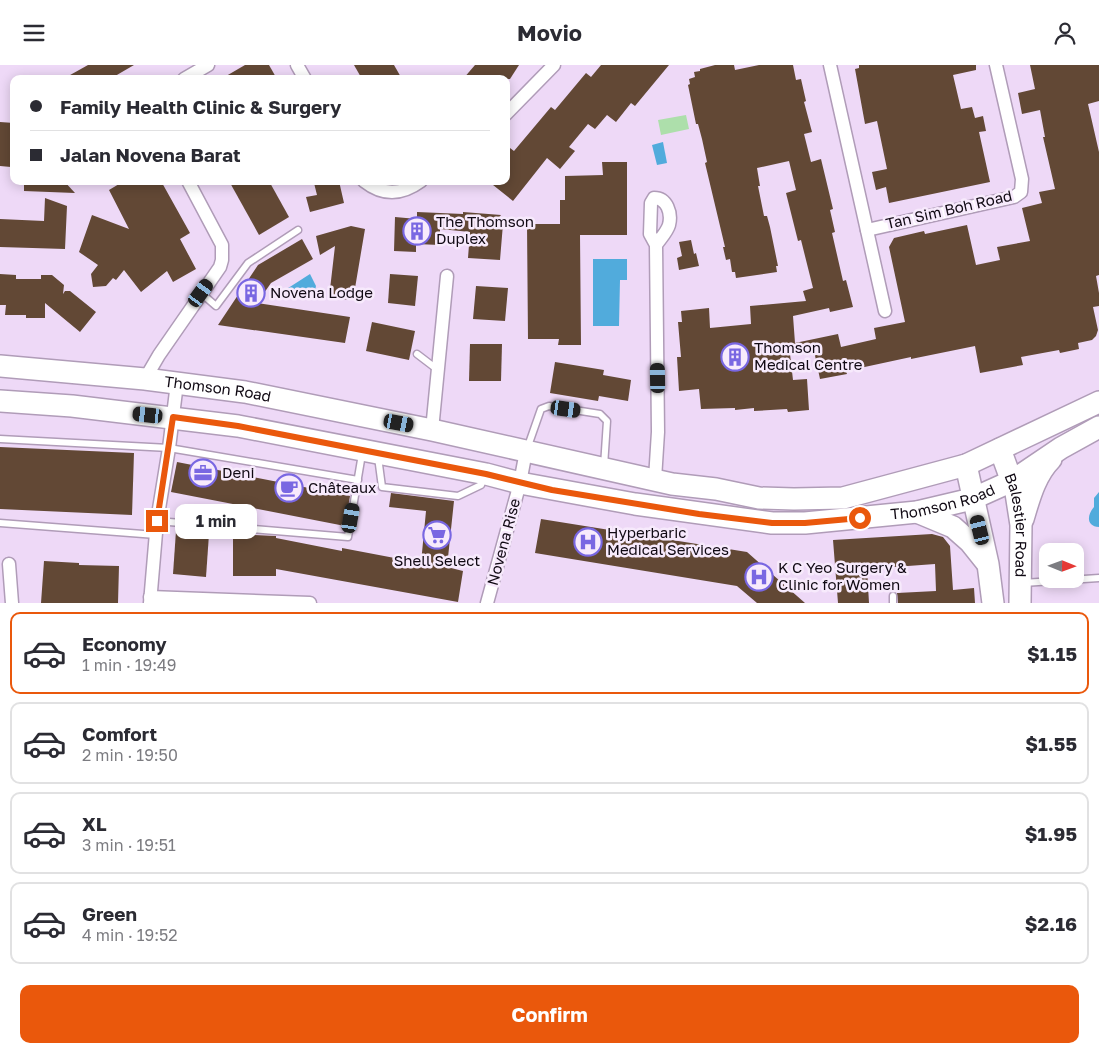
<!DOCTYPE html>
<html lang="en">
<head>
<meta charset="utf-8">
<style>
  body { margin:0; font-family:"Golos Text",sans-serif; background:#f2f2f3; color:#2b2b33; height:100vh; display:flex; flex-direction:column; font-size:19px; white-space:nowrap }
  * { box-sizing:border-box; margin:0 }
  p { font-size:16px; color:#7c7c81 }
  .icon { flex:none; width:28px; height:28px; fill:none; stroke:currentColor; stroke-width:2; stroke-linecap:round; stroke-linejoin:round }
  .map { position:relative; height:538px; overflow:hidden }
  .drawer { display:flex; flex-direction:column; background:#fff; flex:1 }
  .drawer>* { flex:none }
  .top-card { position:absolute; left:10px; top:10px; width:500px; height:110px; border-radius:10px; box-shadow:0 2px 12px #0003; display:grid; align-content:center; height:110px; padding:0 20px; background:#fff }
  .needle { width:32px; rotate:91deg }
  .buttons { position:absolute; left:1039px; top:478px; display:grid; gap:10px }
  .buttons a { display:grid; place-items:center; width:45px; height:45px; border-radius:10px; background:#fff; box-shadow:0 2px 12px #0003; font-size:25px }
  .end { position:absolute; width:22px; height:22px; margin:-11px; border:6px solid #ea580c; background:#fff; box-shadow:0 0 0 2px #fff }
  .from { border-radius:50% }
  .bubble { position:absolute; height:35px; border-radius:10px; background:#fff; box-shadow:0 2px 12px #0003; font-size:16px; font-weight:700; line-height:35px; text-align:center }
  .car { position:absolute; width:15px; height:30px; margin:-15px -8px; border-radius:6px; box-shadow:0 0 4px 1px #0007; background:linear-gradient(#222 24%,#8ab4d8 0 40%,#222 0 76%,#8ab4d8 0 86%,#222 0) }
  .top-card b { display:flex; align-items:center; gap:18px; height:48px; font-size:19px }
  .top-card b+b { border-top:1px solid #e1e1e2 }
  .top-card i { width:12px; height:12px; background:#2b2b33 }
  ul { padding:9px 0 0; list-style:none }
  li { display:flex; align-items:center; gap:15px; height:82px; margin:0 10px 8px; padding:0 10px; border:2px solid #e1e1e2; border-radius:10px }
  li div { flex:1 }
  li b { display:block; font-size:19px }
  li em { font-style:normal; font-weight:700 }
  li.on { border-color:#ea580c }
  li>.icon { width:45px; height:45px; stroke-width:1.5 }
  .action { display:flex; gap:10px; margin-top:auto; padding:10px 20px }
  .action a { flex:1; height:58px; border-radius:10px; background:#ea580c; color:#fff; font-size:20px; font-weight:700; line-height:58px; text-align:center }
  header { display:flex; justify-content:space-between; align-items:center; height:65px; padding:0 20px; background:#fff; font-size:22px; font-weight:700 }
  .map>svg:first-child { display:block }
  .green { fill:#addfab }
  .water { fill:#51abdc }
  .building { fill:#624835 }
  .lines { fill:none; stroke-linecap:round; stroke-linejoin:round }
  .service-casing { stroke:#b09cb8; stroke-width:9 }
  .minor-casing { stroke:#b09cb8; stroke-width:15 }
  .primary-casing { stroke:#b09cb8; stroke-width:24 }
  .service { stroke:#fff; stroke-width:6 }
  .minor { stroke:#fff; stroke-width:12 }
  .primary { stroke:#fff; stroke-width:21 }
  .route { stroke:#ea580c; stroke-width:6 }
  .labels { text-anchor:middle; stroke-width:5; stroke-linejoin:round; paint-order:stroke }
  .street-label { font-size:15px; fill:#100913; stroke:#f7eafc }
  .poi-label { font-size:15px; fill:#100913; stroke:#f7eafc; text-anchor:start }
</style>
</head>
<body>
<header><svg class="icon" aria-label="menu" viewBox="0 0 24 24"><path d="M4 6h16M4 12h16M4 18h16"/></svg>Movio<svg class="icon" aria-label="person" viewBox="0 0 24 24"><circle cx="12" cy="8" r="4"/><path d="M4 21q1-7 8-7t8 7"/></svg></header>
<div class="map">
<svg width="1099" height="538" viewBox="0 0 1099 538">
  <rect width="100%" height="100%" fill="#eed9f7"/>
  <!-- green -->
  <polygon class="green" points="686,50 689,64 661,70 658,55"/>
  <!-- water -->
  <g class="water">
    <polygon points="663,77 667,98 657,100 652,80"/>
    <polygon points="593,194 627,194 627,215 620,215 619,261 593,261"/>
    <polygon points="310,209 316,221 314,230 282,227"/>
    <path d="M1099,427V462C1086,461 1087,450 1094,442V433Z"/>
  </g>
  <!-- building -->
  <g class="building">
    <polygon points="88,0 134,0 110,14 63,14"/>
    <polygon points="245,0 269,0 277,14 221,14"/>
    <polygon points="354,0 394,0 402,14 362,14"/>
    <polygon points="475,0 519,0 510,14 463,14"/>
    <polygon points="601,0 669,0 635,41 631,38 616,57 607,50 595,64 588,59 569,82 575,86 560,104 547,93 513,136 488,116 506,116 506,80 514,86 551,42 555,45 586,8 591,12"/>
    <polygon points="715,0 734,0 735,5 759,0 793,0 796,15 801,14 806,36 804,37 812,67 804,69 811,97 821,94 833,144 830,145 835,167 832,168 843,216 846,215 853,242 830,247 829,243 793,251 795,278 838,269 841,282 876,274 874,263 905,257 889,182 894,173 924,166 925,169 967,160 976,200 1000,195 997,182 1030,176 1022,143 1042,138 1039,127 1055,124 1043,72 1045,72 1040,45 1022,49 1018,28 1035,24 1030,0 1099,0 1099,36 1088,39 1099,87 1099,210 1096,211 1099,228 1099,241 1093,242 1098,265 1096,271 1092,275 1078,278 1079,284 1060,288 1059,285 1021,292 1023,300 980,308 975,281 911,294 911,292 846,306 847,309 820,314 814,286 790,289 793,315 807,314 809,345 788,347 787,344 754,346 754,343 735,345 735,343 701,344 699,324 679,326 677,292 681,292 678,257 682,257 681,246 709,243 710,263 751,259 750,241 806,236 803,226 813,223 801,175 798,176 786,128 796,125 789,96 757,103 760,121 758,121 764,151 767,151 770,162 778,201 776,201 777,207 736,213 735,207 732,207 730,194 726,195 723,182 725,182 705,98 707,97 702,74 698,59 696,59 688,20 690,19 689,14 695,12 694,7 700,6 700,4"/>
    <polygon points="859,0 976,0 976,5 953,10 961,44 972,42 975,53 983,51 986,66 979,67 990,117 889,138 886,122 876,125 872,107 887,104 877,56 865,59 855,4 859,3"/>
    <polygon points="0,57 14,58 11,102 0,101"/>
    <polygon points="602,97 627,97 627,170 580,170 581,280 558,280 559,274 528,274 527,159 560,159 560,135 565,135 565,111 603,110"/>
    <polygon points="24,116 64,116 75,128 24,126"/>
    <polygon points="124,116 161,116 190,168 180,174 196,204 173,217 167,206 141,227 124,205 116,215 113,213 106,221 93,222 91,209 98,200 79,187 92,150 129,164 109,125"/>
    <polygon points="229,116 269,116 289,152 259,170"/>
    <polygon points="322,116 339,116 344,138 310,147 306,132 317,130 314,118"/>
    <polygon points="45,133 67,141 65,184 0,182 0,154 44,156"/>
    <polygon points="417,147 463,149 463,147 501,150 494,159 503,159 500,195 468,193 470,167 440,164 440,180 416,179 416,187 394,186 395,152 417,154"/>
    <polygon points="351,161 365,164 353,235 329,233 335,181 320,190 316,171"/>
    <polygon points="302,174 313,194 271,218 257,238 350,252 345,278 218,260 258,200"/>
    <polygon points="691,175 694,189 696,188 699,201 679,205 677,193 682,191 679,177"/>
    <polygon points="0,209 16,210 16,214 41,214 41,210 52,210 64,220 63,229 65,226 70,226 96,247 80,267 45,238 45,253 26,253 26,250 5,250 6,240 0,240"/>
    <polygon points="390,209 418,211 415,241 388,238"/>
    <polygon points="476,221 508,223 505,256 473,254"/>
    <polygon points="372,257 415,266 409,295 366,286"/>
    <polygon points="470,279 502,279 501,316 469,316"/>
    <polygon points="555,297 604,305 603,310 631,315 628,336 599,331 598,336 550,328"/>
    <polygon points="0,382 134,388 132,450 0,444"/>
    <polygon points="177,397 350,431 345,461 171,427"/>
    <polygon points="391,428 454,436 447,502 463,506 458,537 276,504 276,511 233,511 233,469 276,471 276,473 342,486 342,483 421,498 426,446 389,442"/>
    <polygon points="541,454 747,487 805,538 757,538 737,521 535,488"/>
    <polygon points="176,466 209,469 206,512 173,509"/>
    <polygon points="932,469 943,472 950,481 953,525 974,523 975,538 898,538 897,528 936,526 935,499 867,504 869,538 838,538 833,475"/>
    <polygon points="44,496 79,498 79,500 119,501 118,538 41,538"/>
  </g>
  <g class="lines">
    <!-- service casing -->
    <g class="service-casing">
      <g id="service">
        <polyline points="201,228 216,241 248,198 298,165"/>
        <polyline points="417,289 438,305"/>
        <polyline points="0,374 169,383 358,415"/>
        <polyline points="527,384 541,344 549,341 600,349 607,356 604,401"/>
        <polyline points="378,392 382,422 458,431 481,420 484,413"/>
        <polyline points="157,456 348,472 362,389"/>
        <polyline points="0,458 156,470"/>
        <polyline points="1023,518 1099,513"/>
        <polyline points="893,531 893,538"/>
      </g>
    </g>
    <!-- minor casing -->
    <g class="minor-casing">
      <g id="minor">
        <polyline points="297,0 305,14"/>
        <polyline points="830,0 885,246"/>
        <polyline points="184,14 208,0"/>
        <polyline points="506,49 554,0"/>
        <path d="M364,116C383,131 402,130 421,116"/>
        <polyline points="867,165 1014,132 1021,127 1022,114 996,0"/>
        <polyline points="145,314 159,290 220,202 222,195 222,180 188,116"/>
        <polyline points="432,365 447,211"/>
        <path d="M655,414L658,367L656,180L650,169L651,138L654,133C667,133 672,148 669,160C667,167 660,174 656,180"/>
        <polyline points="9,499 12,538"/>
        <polyline points="150,532 310,538"/>
        <polyline points="150,538 157,456 169,383 177,318"/>
        <polyline points="487,538 520,418 526,386"/>
      </g>
    </g>
    <!-- primary casing -->
    <g class="primary-casing">
      <g id="primary">
        <path id="s1" d="M0,301L145,314L245,327L432,365L672,419L716,424L759,433L794,434L843,433L966,400L1099,337"/>
        <path id="s2" d="M0,336L72,341L238,361L486,409L520,418L635,439L772,458H805L917,447L972,434L1012,416L1061,383L1099,362"/>
        <path id="s3" d="M1000,384L1016,428L1021,460L1020,538"/>
        <polyline points="966,400 988,499 993,538"/>
        <polyline points="917,447 953,462 970,477 986,497"/>
        <path d="M1023,454C1029,434 1035,410 1051,394"/>
      </g>
    </g>
    <!-- service -->
    <use href="#service" class="service"/>
    <!-- minor -->
    <use href="#minor" class="minor"/>
    <!-- primary -->
    <use href="#primary" class="primary"/>
  </g>
  <g class="lines">
    <!-- route -->
    <polyline class="route" points="157,456 173,352 238,361 486,409 552,425 699,449 772,458 805,458 860,453"/>
  </g>
  <!-- icons -->
  <defs>
    <g id="building-ring" transform="scale(1.4375)"><circle r="9.5" fill="#f7eafc" stroke="#7967e2" stroke-width="1.5"/><path d="M-4-6H4V6H1V3H-1V6H-4ZM-2.5-4.3h1.7v1.8h-1.7ZM.8-4.3h1.7v1.8H.8ZM-2.5-1h1.7V.8h-1.7ZM.8-1h1.7V.8H.8Z" fill="#7967e2"/></g>
    <g id="office-ring" transform="scale(1.4375)"><circle r="9.5" fill="#f7eafc" stroke="#7967e2" stroke-width="1.5"/><path d="M-6-3h4V-5.5h4V-3h4V5H-6ZM-1-4.5V-3h2v-1.5ZM-6 0V1H6V0Z" fill="#7967e2"/></g>
    <g id="cafe-ring" transform="scale(1.4375)"><circle r="9.5" fill="#f7eafc" stroke="#7967e2" stroke-width="1.5"/><path d="M-5.5-4.5H6V0H3Q3 3.5 0 3.5H-2.5Q-5.5 3.5-5.5 0ZM3-3.2v2h1.7v-2ZM-6 4.5H4V6H-6Z" fill="#7967e2"/></g>
    <g id="supermarket-ring" transform="scale(1.4375)"><circle r="9.5" fill="#f7eafc" stroke="#7967e2" stroke-width="1.5"/><path d="M-6-5.5h2.5l.6 2H6L4.5 2H-2.5L-4.4-4H-6ZM-1.5 3.2a1.3 1.3 0 1 0 .1 0ZM3 3.2a1.3 1.3 0 1 0 .1 0Z" fill="#7967e2"/></g>
    <g id="hospital-ring" transform="scale(1.4375)"><circle r="9.5" fill="#f7eafc" stroke="#7967e2" stroke-width="1.5"/><path d="M-5-5h3v3.5h4V-5h3V5h-3V1.5h-4V5h-3Z" fill="#7967e2"/></g>
  </defs>
  <g fill-rule="evenodd">
    <use href="#building-ring" x="417" y="166"/>
    <use href="#building-ring" x="251" y="228"/>
    <use href="#building-ring" x="735" y="292"/>
    <use href="#office-ring" x="203" y="408"/>
    <use href="#cafe-ring" x="289" y="423"/>
    <use href="#supermarket-ring" x="437" y="470"/>
    <use href="#hospital-ring" x="588" y="477"/>
    <use href="#hospital-ring" x="759" y="512"/>
  </g>
  <g class="labels">
    <!-- street labels -->
    <g class="street-label">
      <text transform="translate(949 145) rotate(-13)" y="5">Tan Sim Boh Road</text>
      <text dy="5" stroke="none"><textPath href="#s1" startOffset="219">Thomson Road</textPath></text>
      <text dy="5" stroke="none"><textPath href="#s2" startOffset="955">Thomson Road</textPath></text>
      <text dy="5" stroke="none"><textPath href="#s3" startOffset="79">Balestier Road</textPath></text>
      <text transform="translate(504 477) rotate(-75)" y="5">Novena Rise</text>
    </g>
    <!-- poi labels -->
    <g class="poi-label">
      <text x="436" y="162">The Thomson<tspan x="436" dy="17">Duplex</tspan></text>
      <text x="270" y="233">Novena Lodge</text>
      <text x="754" y="288">Thomson<tspan x="754" dy="17">Medical Centre</tspan></text>
      <text x="222" y="413">Deni</text>
      <text x="308" y="428">Châteaux</text>
      <text x="607" y="473">Hyperbaric<tspan x="607" dy="17">Medical Services</tspan></text>
      <text x="437" y="501" text-anchor="middle">Shell Select</text>
      <text x="778" y="508">K C Yeo Surgery &amp;<tspan x="778" dy="17">Clinic for Women</tspan></text>
    </g>
  </g>
</svg>
<div class="buttons">
<a><svg class="needle" viewBox="-14 -14 28 28"><path d="M0-13l5 13h-10z" fill="#e53935"/><path d="M0 13l5-13h-10z" fill="#7c7c81"/></svg></a>
</div>
<i class="end from" style="left:860px;top:453px"></i>
<i class="end" style="left:157px;top:456px"></i>
<div class="bubble" style="left:175px;top:439px;width:82px">1 min</div>
<i class="car" style="left:201px;top:228px;rotate:36deg"></i>
<i class="car" style="left:658px;top:313px;rotate:359deg"></i>
<i class="car" style="left:566px;top:344px;rotate:98deg"></i>
<i class="car" style="left:148px;top:350px;rotate:276deg"></i>
<i class="car" style="left:399px;top:358px;rotate:101deg"></i>
<i class="car" style="left:351px;top:453px;rotate:10deg"></i>
<i class="car" style="left:980px;top:465px;rotate:346deg"></i>
<div class="top-card">
<b><i class="from"></i>Family Health Clinic &amp; Surgery</b>
<b><i></i>Jalan Novena Barat</b>
</div>
</div>
<section class="drawer">
<ul>
<li class="on"><svg class="icon" aria-label="car" viewBox="0 0 24 24"><path d="M5 17H2v-5l4-1 3-4h7l3 4 3 1v5h-3M9 17h6M6 11h13"/><circle cx="7" cy="17" r="2"/><circle cx="17" cy="17" r="2"/></svg><div><b>Economy</b><p>1 min · 19:49</p></div><em>$1.15</em></li>
<li><svg class="icon" aria-label="car" viewBox="0 0 24 24"><path d="M5 17H2v-5l4-1 3-4h7l3 4 3 1v5h-3M9 17h6M6 11h13"/><circle cx="7" cy="17" r="2"/><circle cx="17" cy="17" r="2"/></svg><div><b>Comfort</b><p>2 min · 19:50</p></div><em>$1.55</em></li>
<li><svg class="icon" aria-label="car" viewBox="0 0 24 24"><path d="M5 17H2v-5l4-1 3-4h7l3 4 3 1v5h-3M9 17h6M6 11h13"/><circle cx="7" cy="17" r="2"/><circle cx="17" cy="17" r="2"/></svg><div><b>XL</b><p>3 min · 19:51</p></div><em>$1.95</em></li>
<li><svg class="icon" aria-label="car" viewBox="0 0 24 24"><path d="M5 17H2v-5l4-1 3-4h7l3 4 3 1v5h-3M9 17h6M6 11h13"/><circle cx="7" cy="17" r="2"/><circle cx="17" cy="17" r="2"/></svg><div><b>Green</b><p>4 min · 19:52</p></div><em>$2.16</em></li>
</ul>
<div class="action"><a>Confirm</a></div>
</section>
</body>
</html>
